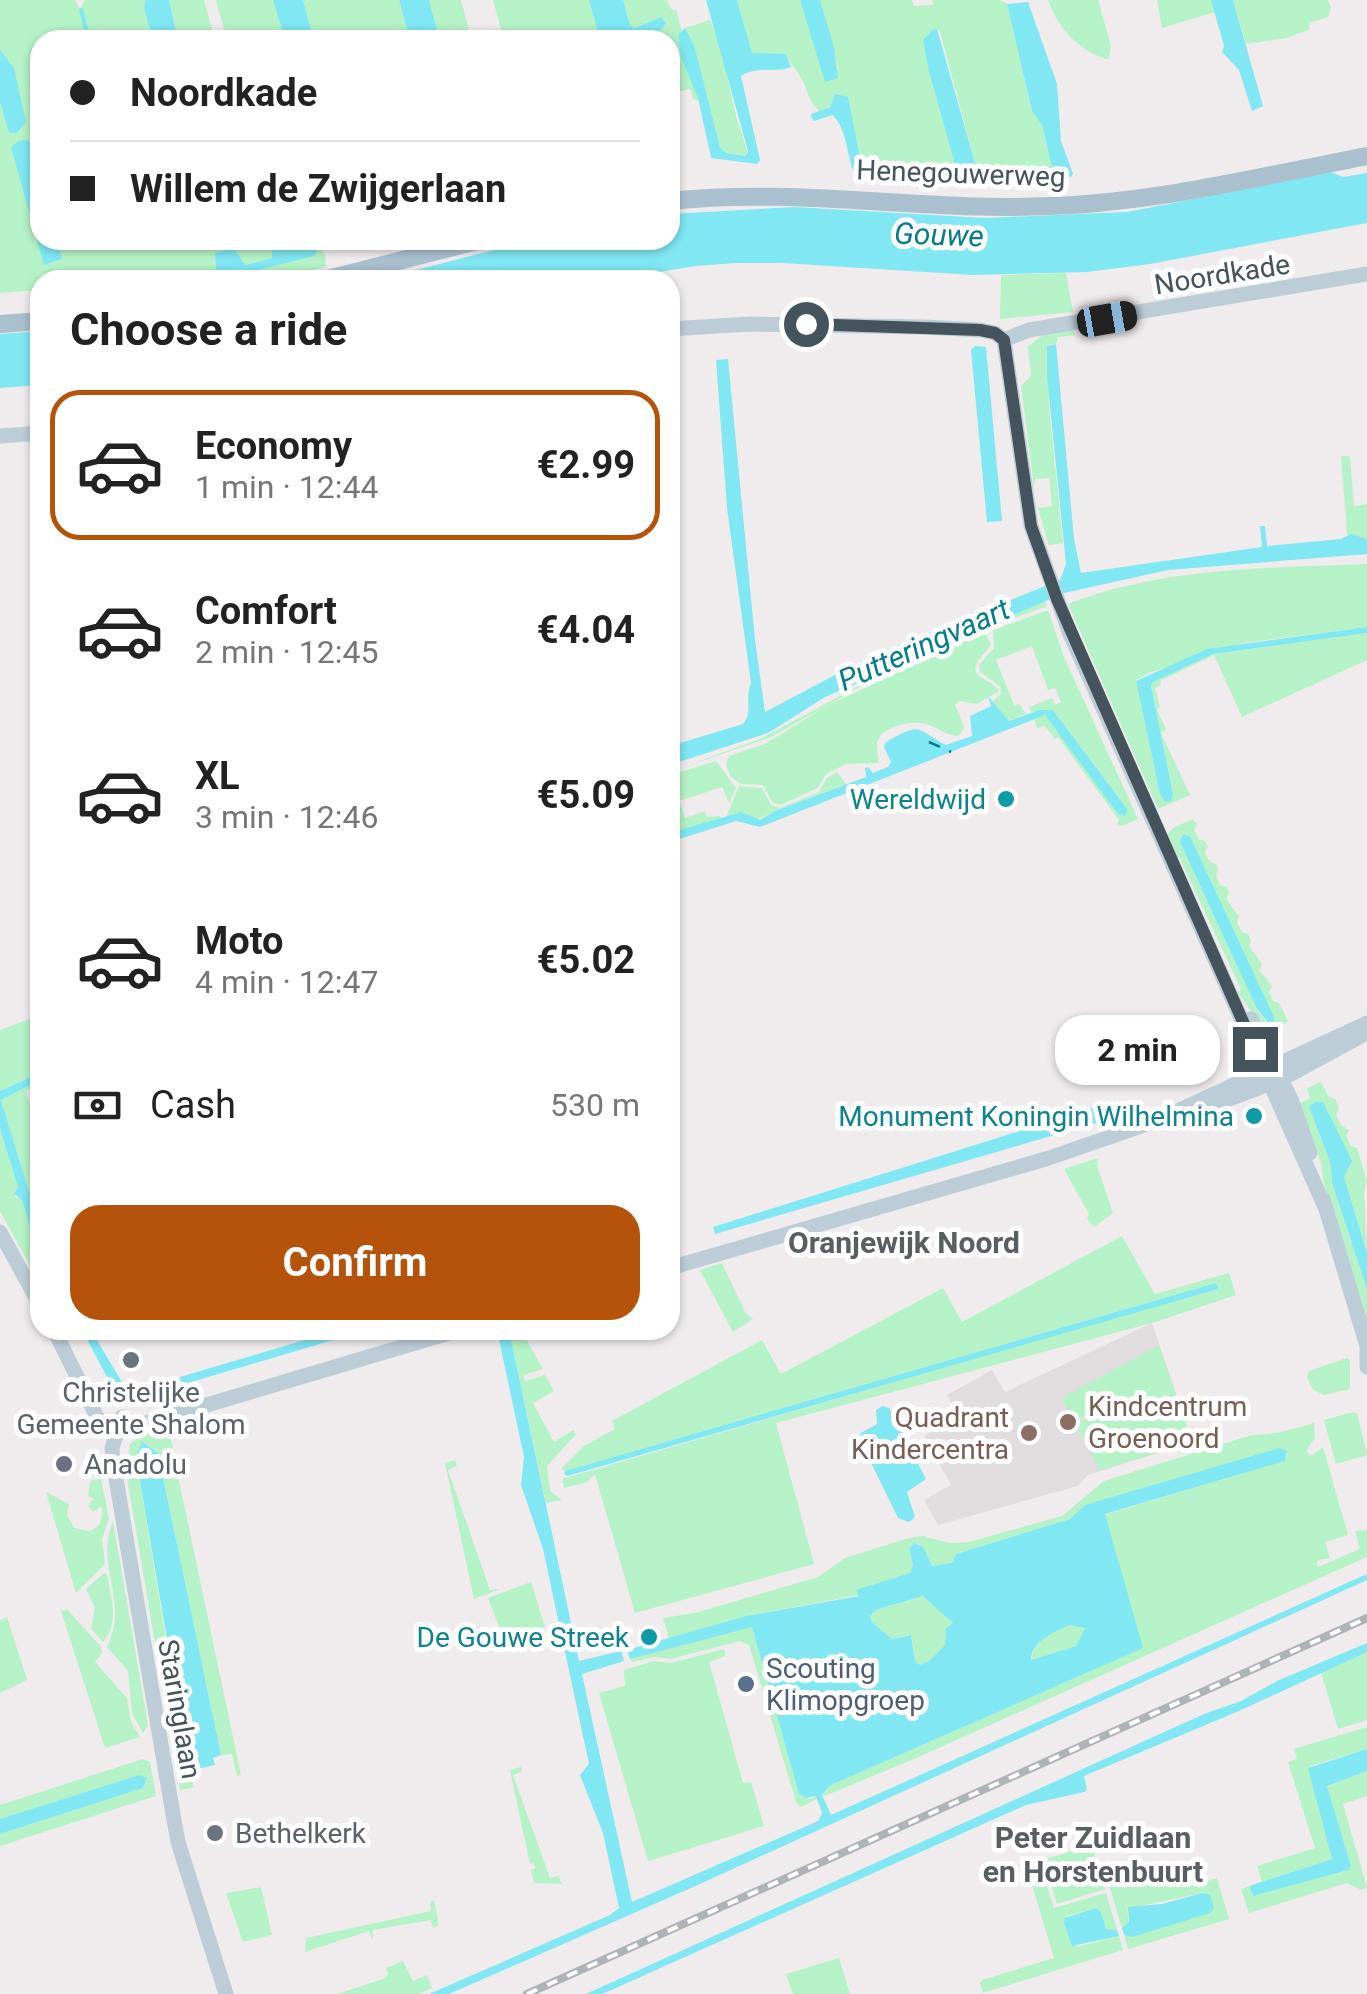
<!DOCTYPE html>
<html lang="en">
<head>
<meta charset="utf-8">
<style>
  body { margin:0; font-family:Roboto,sans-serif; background:#f6f6f6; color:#222; height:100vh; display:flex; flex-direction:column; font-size:38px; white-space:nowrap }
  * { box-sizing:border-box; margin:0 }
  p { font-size:32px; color:#767676 }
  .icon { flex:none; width:55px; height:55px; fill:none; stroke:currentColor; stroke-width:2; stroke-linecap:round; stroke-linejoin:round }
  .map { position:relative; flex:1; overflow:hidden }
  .sheet { position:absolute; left:30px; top:270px; width:650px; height:1070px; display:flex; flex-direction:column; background:#fff; border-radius:30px; box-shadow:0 2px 8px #0004 }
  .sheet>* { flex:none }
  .guide { position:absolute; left:30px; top:30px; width:650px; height:220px; border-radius:30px; box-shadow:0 2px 8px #0004; display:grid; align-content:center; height:220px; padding:0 40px; background:#fff }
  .end { position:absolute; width:45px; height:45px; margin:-22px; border:12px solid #44535c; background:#fff; box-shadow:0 0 0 5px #fff }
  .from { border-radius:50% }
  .bubble { position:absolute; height:70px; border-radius:30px; background:#fff; box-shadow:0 2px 8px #0004; font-size:32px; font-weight:700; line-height:70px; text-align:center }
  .car { position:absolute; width:30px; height:60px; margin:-30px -15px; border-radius:12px; box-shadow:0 0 8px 2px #0007; background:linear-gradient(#222 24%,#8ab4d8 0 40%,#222 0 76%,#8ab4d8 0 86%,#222 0) }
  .guide b { display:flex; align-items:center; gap:35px; height:95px; font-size:38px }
  .guide b+b { border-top:2px solid #e0e0e0 }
  .guide i { width:25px; height:25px; background:#222 }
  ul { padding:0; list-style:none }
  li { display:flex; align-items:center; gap:30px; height:150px; margin:0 20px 15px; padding:0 20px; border:5px solid transparent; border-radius:30px }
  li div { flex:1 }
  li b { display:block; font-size:38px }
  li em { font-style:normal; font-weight:700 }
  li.active { border-color:#b45309 }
  li>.icon { width:90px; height:90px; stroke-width:1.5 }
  h2 { padding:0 40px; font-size:45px; line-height:120px }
  .pay { display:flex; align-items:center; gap:25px; height:110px; padding:0 40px; font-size:38px }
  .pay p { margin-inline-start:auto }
  .action { display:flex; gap:20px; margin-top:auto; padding:20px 40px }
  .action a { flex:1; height:115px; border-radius:30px; background:#b45309; color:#fff; font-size:40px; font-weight:700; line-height:115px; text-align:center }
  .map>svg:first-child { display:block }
  .education { fill:#e1dddf }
  .green { fill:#b6f2c7; fill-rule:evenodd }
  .water { fill:#80e7f3; fill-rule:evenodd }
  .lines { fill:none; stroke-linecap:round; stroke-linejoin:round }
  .stream { stroke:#80e7f3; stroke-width:4 }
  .ferry { stroke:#057c8a; stroke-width:2.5; stroke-dasharray:12 10; stroke-linecap:butt }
  .secondary { stroke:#bdcdd8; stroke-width:15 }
  .primary { stroke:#aac0cf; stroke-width:18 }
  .rail-casing { stroke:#aeb3b8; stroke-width:8 }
  .rail { stroke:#fff; stroke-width:4; stroke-dasharray:11; stroke-linecap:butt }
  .route { stroke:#44535c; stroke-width:12 }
  .culture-dot { fill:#0f9aa8; stroke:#fff; stroke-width:4 }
  .worship-dot { fill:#6b7280; stroke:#fff; stroke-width:4 }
  .education-dot { fill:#8d6e63; stroke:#fff; stroke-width:4 }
  .service-dot { fill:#5c6f8a; stroke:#fff; stroke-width:4 }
  .labels { text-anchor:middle; stroke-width:10; stroke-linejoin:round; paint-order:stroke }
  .street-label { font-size:28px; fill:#44535c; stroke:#fff }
  .culture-label { font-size:28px; fill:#0d838f; stroke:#fff; text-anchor:end }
  .worship-label { font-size:28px; fill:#5b616d; stroke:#fff; text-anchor:start }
  .education-label { font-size:28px; fill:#785e54; stroke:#fff; text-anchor:start }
  .service-label { font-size:28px; fill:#4e5e75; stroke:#fff; text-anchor:start }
  .water-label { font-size:30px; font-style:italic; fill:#057c8a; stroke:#fff }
  .neighbourhood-label { font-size:30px; font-weight:bold; fill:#595e62; stroke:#fff }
</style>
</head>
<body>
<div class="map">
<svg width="1367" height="1994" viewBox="0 0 1367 1994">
  <rect width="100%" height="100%" fill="#f0eced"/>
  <!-- education -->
  <polygon class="education" points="1152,1323 1187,1426 1183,1428 1187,1444 1088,1475 1078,1486 938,1525 924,1500 951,1485 924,1436 958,1417 947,1395 992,1370 1005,1392"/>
  <!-- green -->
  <g class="green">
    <polygon points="0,0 75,0 80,9 85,0 145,0 144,9 153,40 40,40 40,171 33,143 30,209 44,264 62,259 57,240 285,240 272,243 272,258 245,265 215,253 216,269 137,280 69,280 66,274 40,280 40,290 0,293 0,102 9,132 0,50"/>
    <polygon points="169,0 204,0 215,40 178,40"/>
    <polygon points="216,0 273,0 285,40 227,40"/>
    <polygon points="303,0 399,0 410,40 314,40"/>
    <polygon points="429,0 461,0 472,40 440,40"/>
    <polygon points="493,0 589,0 600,40 504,40"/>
    <polygon points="623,0 666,0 672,10 676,10 682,31 678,36 699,101 693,99 690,89 670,93 670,40 650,40 660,33 661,17 635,28 630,25"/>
    <path d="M737,0H800L826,82L838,68L820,0H912L914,6L934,5L932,0H1000L1007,4L1032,111L1042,125L1053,167L984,173L977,170L940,32L937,29L928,33L929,72L954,161L953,170L948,173L865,166L861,164L847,97L820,111C808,101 809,95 804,83C799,72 790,65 786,54H752Z"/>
    <path d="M1048,0H1098L1111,46L1108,60C1077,49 1059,30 1048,0Z"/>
    <polygon points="1157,0 1211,0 1215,12 1162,28"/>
    <polygon points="1233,0 1328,0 1331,7 1328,17 1309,23 1310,29 1287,38 1246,44"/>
    <path d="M710,20C726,53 728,90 739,125C742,136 747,145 747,156L726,153L720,147L694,46L685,28Z"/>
    <polygon points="287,240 315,240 315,245 325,254 326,267 273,280 218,280 309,248 291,250"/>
    <polygon points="1066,273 1073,312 1000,319 1001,275"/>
    <polygon points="1072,330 1076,335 1058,337 1056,344 1048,345 1049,407 1063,543 1049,545 1035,499 1039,508 1052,506 1049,478 1035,479 1034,488 1021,386 1031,376 1028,346 1043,335"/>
    <polygon points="1341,456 1350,456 1354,506 1367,504 1367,539 1347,535"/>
    <path d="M1367,564V627L1243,643L1149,673L1136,680L1160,794L1165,802L1173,794L1151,686L1153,682L1213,654L1367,633V660L1242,717L1214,655L1160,681L1161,685L1155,688L1160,707L1157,709L1166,730L1161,733L1190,795L1158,809L1068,604C1160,567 1269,568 1367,564Z"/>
    <polygon points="1045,601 1047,606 988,628 865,684 771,737 670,772 760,739 894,667"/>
    <polygon points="1048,610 1064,657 1138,819 1122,826 1117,825 1119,820 1058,737 1055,739 1045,726 1037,728 1034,719 1045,715 1050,719 1118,814 1125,816 1128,810 1053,710 1031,712 1029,707 1052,698 1055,705 1061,702 1055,688 1048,690 1032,646 996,660 1014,705 1019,704 1026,714 1008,721 993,701 1001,694 1000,686 980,672 979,665 994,648 993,630"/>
    <path d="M985,632L991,645L977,662L975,670C981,682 993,680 999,691L977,704L960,701L955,704L964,727L959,736C946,736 941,729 929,725C916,719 884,725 878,740C875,748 879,756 878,763L846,764L826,774L818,788L780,805L772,802L763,785L741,784L730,776L726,765L729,756L765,744L828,705Z"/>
    <polygon points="716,761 736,788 729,803 722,787 679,801 685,818 705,811 707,817 720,816 721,819 670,833 670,775"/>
    <polygon points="837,772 846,784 775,811 757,820 741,812 726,817 739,786 762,788 771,805 780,808 819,792 827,778"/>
    <path d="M1193,819L1197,824L1194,830L1199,839L1205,841L1208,846L1205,853L1210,862L1216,864L1218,870L1216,875L1220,885L1226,887L1229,893L1226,899L1239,916L1237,922L1242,932L1248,934L1251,941L1249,946L1262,964L1259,970L1272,986L1269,992L1273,1001L1279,1003L1288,1021L1267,1036L1238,992L1241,989L1179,857L1175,858L1167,835L1173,828ZM1183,834L1190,836L1273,1017L1271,1029L1256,1007L1180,842Z"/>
    <polygon points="40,1015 40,1073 0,1091 0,1030"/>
    <polygon points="40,1080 40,1085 26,1091 40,1138 40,1227 1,1100"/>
    <polygon points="1321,1082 1328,1096 1335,1099 1339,1108 1336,1115 1341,1125 1349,1130 1346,1136 1351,1146 1357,1148 1367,1182 1364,1191 1367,1253 1344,1177 1309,1107 1330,1162 1332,1183 1367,1289 1367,1322 1325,1191 1321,1163 1300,1103 1310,1098 1307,1088"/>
    <polygon points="0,1129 18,1187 15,1197 22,1199 35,1242 33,1246 40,1259 40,1284 0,1211"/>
    <polygon points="1098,1158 1097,1166 1113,1213 1094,1227 1087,1219 1089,1214 1064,1169"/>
    <polygon points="1122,1236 1155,1294 1229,1273 1236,1295 1152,1323 776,1423 814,1564 635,1613 595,1474 587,1482 564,1488 562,1479 1219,1287 1216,1283 565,1471 561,1469 584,1446 615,1429 612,1421 762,1340 781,1374 943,1288 962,1322"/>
    <polygon points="722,1263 745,1312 753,1319 733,1332 700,1270"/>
    <polygon points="509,1330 533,1332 525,1337 543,1369 523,1375 525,1381 545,1375 554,1391 533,1403 554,1442 573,1430 576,1434 547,1466 550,1491 562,1500 546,1503"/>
    <polygon points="1159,1345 1187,1426 1183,1430 1083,1439 1076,1425 1092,1415 1090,1413 1074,1422 1062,1398"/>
    <polygon points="1347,1358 1350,1361 1350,1389 1324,1395 1312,1389 1307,1376 1309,1371"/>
    <polygon points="1353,1412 1357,1413 1367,1455 1336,1464 1324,1420"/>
    <polygon points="1314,1423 1315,1438 1306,1451 1311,1456 1323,1447 1348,1535 1325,1542 1330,1558 1317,1561 1318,1567 1360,1549 1355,1531 1367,1530 1367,1557 914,1759 822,1797 831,1785 1142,1648 1104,1515 1284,1461 1288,1453 1085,1505 1070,1519 956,1554 952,1564 932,1566 920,1544 915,1543 909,1548 913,1566 910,1573 861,1590 857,1593 859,1595 746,1616 669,1639 663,1618 695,1613 818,1577 845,1558 909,1538 923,1536 950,1543 969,1542 1062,1516 1104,1481 1252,1435 1278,1433"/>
    <polygon points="158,1431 170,1434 175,1459 170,1458 172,1471 177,1471 241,1775 237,1776 232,1754 221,1755 158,1453 143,1441 136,1458 188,1771 194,1787 180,1790 126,1472 130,1444 140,1436"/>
    <polygon points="1185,1436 1187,1444 1100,1470 1087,1445"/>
    <polygon points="455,1460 457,1466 448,1470 490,1590 500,1589 474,1599 445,1463"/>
    <path d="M101,1478L109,1519L102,1539L105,1564L76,1593L46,1492L69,1504L67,1515L74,1528L90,1531C101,1526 104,1518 101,1506L93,1512L88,1505L94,1499L88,1496L90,1481Z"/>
    <path d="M113,1521L148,1725L143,1733L132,1713L128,1671L107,1647C130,1602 94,1565 113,1521Z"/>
    <path d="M104,1573L107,1574C111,1598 120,1623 103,1642L91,1629L95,1608L86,1589Z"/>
    <polygon points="531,1582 545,1627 503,1637 488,1598"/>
    <polygon points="924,1596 953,1623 946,1628 945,1645 929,1661 920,1665 915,1661 912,1638 908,1635 892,1639 872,1622 870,1616 876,1610"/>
    <polygon points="67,1609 101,1647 102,1653 95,1662 127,1698 131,1722 140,1737 105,1748 61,1611"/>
    <polygon points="7,1617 27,1680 0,1693 0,1620"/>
    <path d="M1077,1624L1085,1628L1076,1646L1031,1660C1033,1641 1058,1627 1077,1624Z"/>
    <polygon points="748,1626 752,1627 799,1794 810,1799 816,1796 817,1799 801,1807 796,1802 749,1645 740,1641 671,1659 654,1657 633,1662 630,1659"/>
    <polygon points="724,1649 725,1656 709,1662 743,1783 751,1782 764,1826 648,1861 599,1693 625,1686 624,1670 654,1661 671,1663"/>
    <polygon points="1367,1652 1367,1720 1338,1729 1321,1672"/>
    <polygon points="1367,1727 1367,1749 1310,1766 1332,1859 1262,1882 1257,1866 1315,1848 1288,1762 1297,1759 1294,1749"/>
    <polygon points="143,1759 150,1762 156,1796 0,1846 0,1834 143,1788 147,1779 139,1775 0,1819 0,1805"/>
    <polygon points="521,1767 522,1771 513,1775 550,1878 558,1876 562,1884 534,1883 531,1870 535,1868 534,1863 530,1864 510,1770"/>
    <polygon points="1367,1771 1367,1796 1343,1804 1367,1888 1361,1890 1347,1883 1249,1913 1241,1889 1252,1885 1253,1896 1351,1866 1327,1786"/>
    <polygon points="1092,1845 1105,1889 1057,1904 1043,1860"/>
    <polygon points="1116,1869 1123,1888 1183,1872 1189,1887 1217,1878 1229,1919 1128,1949 1124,1935 1202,1893 1127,1909 1129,1923 1122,1928 1105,1872"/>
    <polygon points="1043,1874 1054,1908 1106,1893 1117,1930 1106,1929 1097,1908 1068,1916 1077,1947 1119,1936 1123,1950 983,1993 980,1983 982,1980 1054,1958 1030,1878"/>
    <polygon points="261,1887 272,1935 243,1942 226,1893"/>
    <polygon points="434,1900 439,1925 433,1928 431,1920 373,1930 372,1940 369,1931 305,1952 306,1938 431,1911 430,1902"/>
    <polygon points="839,1958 850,1994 793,1994 786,1974"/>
    <polygon points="403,1961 413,1981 427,1975 432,1988 418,1994 337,1994 383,1979 388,1974 386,1968"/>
  </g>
  <!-- water -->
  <g class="water">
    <polygon points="145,0 169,0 178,40 153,40 144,9"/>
    <polygon points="273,0 303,0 314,40 285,40"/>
    <polygon points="399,0 429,0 440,40 410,40"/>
    <path d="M589,0H623L630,25L635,28L661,17L666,23C653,47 624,40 600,40Z"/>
    <path d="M706,0H737L752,53L786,54L791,67C776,74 757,65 741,76L760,160L757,164L711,158L698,98L681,57L678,35L685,28L694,45L720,147L726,153L746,156L748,151Z"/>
    <polygon points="800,0 820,0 834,47 838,78 825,82"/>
    <polygon points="1211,0 1233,0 1263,106 1252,111 1239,70 1222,52 1224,46"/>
    <path d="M1028,2L1057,84L1061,141L1073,174L1071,177L966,181L861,173L853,171C847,151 846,130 833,115L814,121L811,117V114L830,107L835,94L848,97L861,163L864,166L948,173L952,170L954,161L929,72L923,40L932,30L937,29L977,170L984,173L1052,167L1042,125L1032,111L1007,4Z"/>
    <polygon points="0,50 14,68 26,122 17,133 9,133 0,102"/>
    <polygon points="26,140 33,143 40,171 40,240 57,240 62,259 44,265 11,147 19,141"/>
    <polygon points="1331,172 1343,177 1367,173 1367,223 1150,264 1087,272 973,275 782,263 736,263 695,266 612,280 377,280 533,240 670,240 670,214 795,207 984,218 1127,212"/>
    <polygon points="285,240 292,250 315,248 317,252 314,256 218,280 137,280 216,269 215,253 234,248 245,265 272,258 272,243"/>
    <polygon points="40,331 40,385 0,388 0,334"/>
    <path d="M1056,344L1074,539L1081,573L1262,547L1260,526H1265L1267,546L1341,539L1351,534L1367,539V554L1168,570L1064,593L825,697L768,733L670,765V746L743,724C754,711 744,699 751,683L727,508L716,360L728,359L755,640L765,712L869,657L1060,580L1066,564L1047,376V346Z"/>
    <polygon points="975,346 986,347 1002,521 987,522 971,350"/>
    <polygon points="1367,627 1367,633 1213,654 1153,682 1151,686 1173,794 1171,801 1165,802 1160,794 1136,681 1207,649"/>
    <path d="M988,696L1009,721L1039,710H1053L1128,810L1125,816L1118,814L1045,715L760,827L736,821L670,842V833L741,812L760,820L775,811L866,777L865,768L868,767L873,773L888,767L891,762L884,747L886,742C923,721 915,729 946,745L972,736L970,716L991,706Z"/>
    <polygon points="1183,834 1190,836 1274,1017 1272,1028 1256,1007 1180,842"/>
    <polygon points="40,1073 40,1080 1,1100 40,1227 40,1259 33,1246 35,1242 22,1200 14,1194 18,1187 0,1129 0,1091"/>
    <polygon points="1315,1102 1323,1102 1352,1161 1344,1177 1367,1253 1367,1289 1332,1183 1330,1162 1309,1107"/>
    <polygon points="1096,1107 1100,1108 1103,1121 715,1234 713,1227"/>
    <polygon points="1216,1283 1219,1288 1211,1291 567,1476 564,1474 565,1471"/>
    <polygon points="82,1330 91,1330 123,1384 136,1390 339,1330 367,1330 134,1399 121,1397 114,1390"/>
    <path d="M497,1330H509L579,1661L621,1651L624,1661L582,1674L632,1902L818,1821L822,1813L816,1796L806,1798L799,1794L752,1627L630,1659L627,1650L746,1616L859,1596L856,1590L910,1573L913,1566L909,1548L915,1543L923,1547L932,1566L952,1563L956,1554L1070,1519L1085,1505L1280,1448L1287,1451L1285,1461L1105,1514L1143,1648L831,1785L822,1795L831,1815L1367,1574V1580L700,1884L449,1994H429L610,1915L619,1908L603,1833L580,1775L589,1764L543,1549L521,1485L524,1457ZM923,1596L953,1623L946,1628L945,1645L929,1661L920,1665L915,1661L911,1635L892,1639L872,1622L870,1616L876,1610ZM1070,1625L1085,1628L1076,1646L1031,1660C1031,1642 1055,1631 1070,1625Z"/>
    <polygon points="883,1406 889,1408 926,1479 907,1492 915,1517 909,1522 898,1518 859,1438 861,1433 877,1424 876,1410"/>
    <polygon points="142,1441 158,1453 221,1755 213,1758 215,1765 188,1771 185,1766 188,1761 136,1458"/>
    <polygon points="1367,1643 1367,1652 1239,1711 1084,1776 1087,1790 1084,1792 1026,1805 618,1987 602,1994 586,1994 1204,1714 1241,1701 1277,1681"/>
    <polygon points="1367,1749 1367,1771 1327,1786 1351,1866 1348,1870 1253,1896 1250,1888 1252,1885 1332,1859 1308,1768"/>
    <polygon points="139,1775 147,1778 143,1788 0,1834 0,1819"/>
    <polygon points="1202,1893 1210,1895 1214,1908 1210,1913 1132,1937 1124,1935 1122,1928 1129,1922 1128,1907 1162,1904"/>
    <polygon points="1096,1908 1101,1912 1106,1929 1117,1930 1119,1936 1072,1946 1064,1923 1065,1918"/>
  </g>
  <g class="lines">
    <!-- stream -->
    <g class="stream">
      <polyline points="81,10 89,40"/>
      <polyline points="145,240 146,245"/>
    </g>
    <!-- ferry -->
    <polyline class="ferry" points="929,742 951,752"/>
    <!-- secondary -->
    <g class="secondary">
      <polyline points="670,329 750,324 924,327 981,330 995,333 1004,340 1029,330 1367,274"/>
      <polyline points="1004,340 1031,526 1070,634 1325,1207"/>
      <polyline points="0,436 40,433"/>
      <polyline points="1251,1019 1291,1099 1310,1153"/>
      <polyline points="1193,1113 1282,1079 1363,1035"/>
      <polyline points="1323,1199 1367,1346"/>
      <polyline points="0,1232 40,1305"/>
      <polyline points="670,1268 1049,1158 1156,1121 1367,1023"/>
      <polyline points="54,1330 98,1419 118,1428 136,1426 459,1330"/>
      <polyline points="1367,1351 1367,1367"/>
      <polyline points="122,1417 112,1448 113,1461 170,1797 178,1842 226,1994"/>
    </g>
    <!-- primary -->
    <g class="primary">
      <path d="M670,201C798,187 923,212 1051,206C1158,202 1263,176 1367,156"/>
      <polyline points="324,280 481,240"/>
      <polyline points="0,324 40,321"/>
    </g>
    <!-- rail casing -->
    <g class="rail-casing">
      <polyline id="rail" points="527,1994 1367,1618"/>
    </g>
    <!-- rail -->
    <use href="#rail" class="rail"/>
  </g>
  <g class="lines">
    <!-- route -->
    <polyline class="route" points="806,324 980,330 995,333 1004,340 1031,526 1057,599 1255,1049"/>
  </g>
  <!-- markers -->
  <g class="culture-dot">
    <circle cx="1006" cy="799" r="10"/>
    <circle cx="1254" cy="1116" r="10"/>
    <circle cx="649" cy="1637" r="10"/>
  </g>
  <g class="worship-dot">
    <circle cx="131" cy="1360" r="10"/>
    <circle cx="64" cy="1464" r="10"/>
    <circle cx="215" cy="1833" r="10"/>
  </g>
  <g class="education-dot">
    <circle cx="1068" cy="1422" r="10"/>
    <circle cx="1029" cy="1433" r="10"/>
  </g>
  <circle class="service-dot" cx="746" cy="1684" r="10"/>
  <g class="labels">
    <!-- street labels -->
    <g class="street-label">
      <text transform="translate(961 173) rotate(2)" y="10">Henegouwerweg</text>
      <text transform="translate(1222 274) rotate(-9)" y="10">Noordkade</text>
      <text transform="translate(180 1709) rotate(80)" y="10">Staringlaan</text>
    </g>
    <!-- culture labels -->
    <g class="culture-label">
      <text x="986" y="809">Wereldwijd</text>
      <text x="1234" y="1126">Monument Koningin Wilhelmina</text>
      <text x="629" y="1647">De Gouwe Streek</text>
    </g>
    <!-- worship labels -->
    <g class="worship-label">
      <text x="131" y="1402" text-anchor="middle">Christelijke<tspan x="131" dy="32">Gemeente Shalom</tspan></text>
      <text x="84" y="1474">Anadolu</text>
      <text x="235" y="1843">Bethelkerk</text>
    </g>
    <!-- education labels -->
    <g class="education-label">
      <text x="1088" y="1416">Kindcentrum<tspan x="1088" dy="32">Groenoord</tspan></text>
      <text x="1009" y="1427" text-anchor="end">Quadrant<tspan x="1009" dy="32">Kindercentra</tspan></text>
    </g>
    <!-- service labels -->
    <g class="service-label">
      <text x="766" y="1678">Scouting<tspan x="766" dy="32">Klimopgroep</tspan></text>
    </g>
    <!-- water labels -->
    <g class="water-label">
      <text transform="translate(939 235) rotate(2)" y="10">Gouwe</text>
      <text transform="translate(924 645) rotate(-24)" y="10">Putteringvaart</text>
    </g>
    <!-- neighbourhood labels -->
    <g class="neighbourhood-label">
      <text x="904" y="1253">Oranjewijk Noord</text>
      <text x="1093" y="1848">Peter Zuidlaan<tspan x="1093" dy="34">en Horstenbuurt</tspan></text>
    </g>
  </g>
</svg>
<i class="end from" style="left:806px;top:324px"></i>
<i class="end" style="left:1255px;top:1049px"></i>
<div class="bubble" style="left:1055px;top:1015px;width:165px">2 min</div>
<i class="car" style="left:1107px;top:319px;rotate:80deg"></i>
<div class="guide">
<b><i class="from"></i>Noordkade</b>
<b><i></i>Willem de Zwijgerlaan</b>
</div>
<section class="sheet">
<h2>Choose a ride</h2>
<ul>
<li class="active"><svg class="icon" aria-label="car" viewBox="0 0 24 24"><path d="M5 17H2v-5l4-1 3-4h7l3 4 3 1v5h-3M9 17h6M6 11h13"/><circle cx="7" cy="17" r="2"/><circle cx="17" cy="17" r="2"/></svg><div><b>Economy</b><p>1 min · 12:44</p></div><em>€2.99</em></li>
<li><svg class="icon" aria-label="car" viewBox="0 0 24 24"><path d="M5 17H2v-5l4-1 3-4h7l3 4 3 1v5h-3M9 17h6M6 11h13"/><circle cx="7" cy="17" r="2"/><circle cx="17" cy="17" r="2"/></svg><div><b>Comfort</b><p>2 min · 12:45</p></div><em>€4.04</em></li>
<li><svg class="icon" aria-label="car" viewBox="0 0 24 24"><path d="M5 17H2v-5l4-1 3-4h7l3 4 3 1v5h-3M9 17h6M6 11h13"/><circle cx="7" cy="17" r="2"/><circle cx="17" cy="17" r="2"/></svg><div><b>XL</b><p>3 min · 12:46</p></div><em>€5.09</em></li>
<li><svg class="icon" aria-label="car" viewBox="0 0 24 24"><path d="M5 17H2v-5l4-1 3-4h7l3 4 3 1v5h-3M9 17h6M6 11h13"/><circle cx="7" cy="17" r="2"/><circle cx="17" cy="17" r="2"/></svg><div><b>Moto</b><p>4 min · 12:47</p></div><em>€5.02</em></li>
</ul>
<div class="pay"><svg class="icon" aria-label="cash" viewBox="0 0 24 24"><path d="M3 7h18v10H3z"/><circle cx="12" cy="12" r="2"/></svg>Cash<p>530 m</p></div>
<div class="action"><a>Confirm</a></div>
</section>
</div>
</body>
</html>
